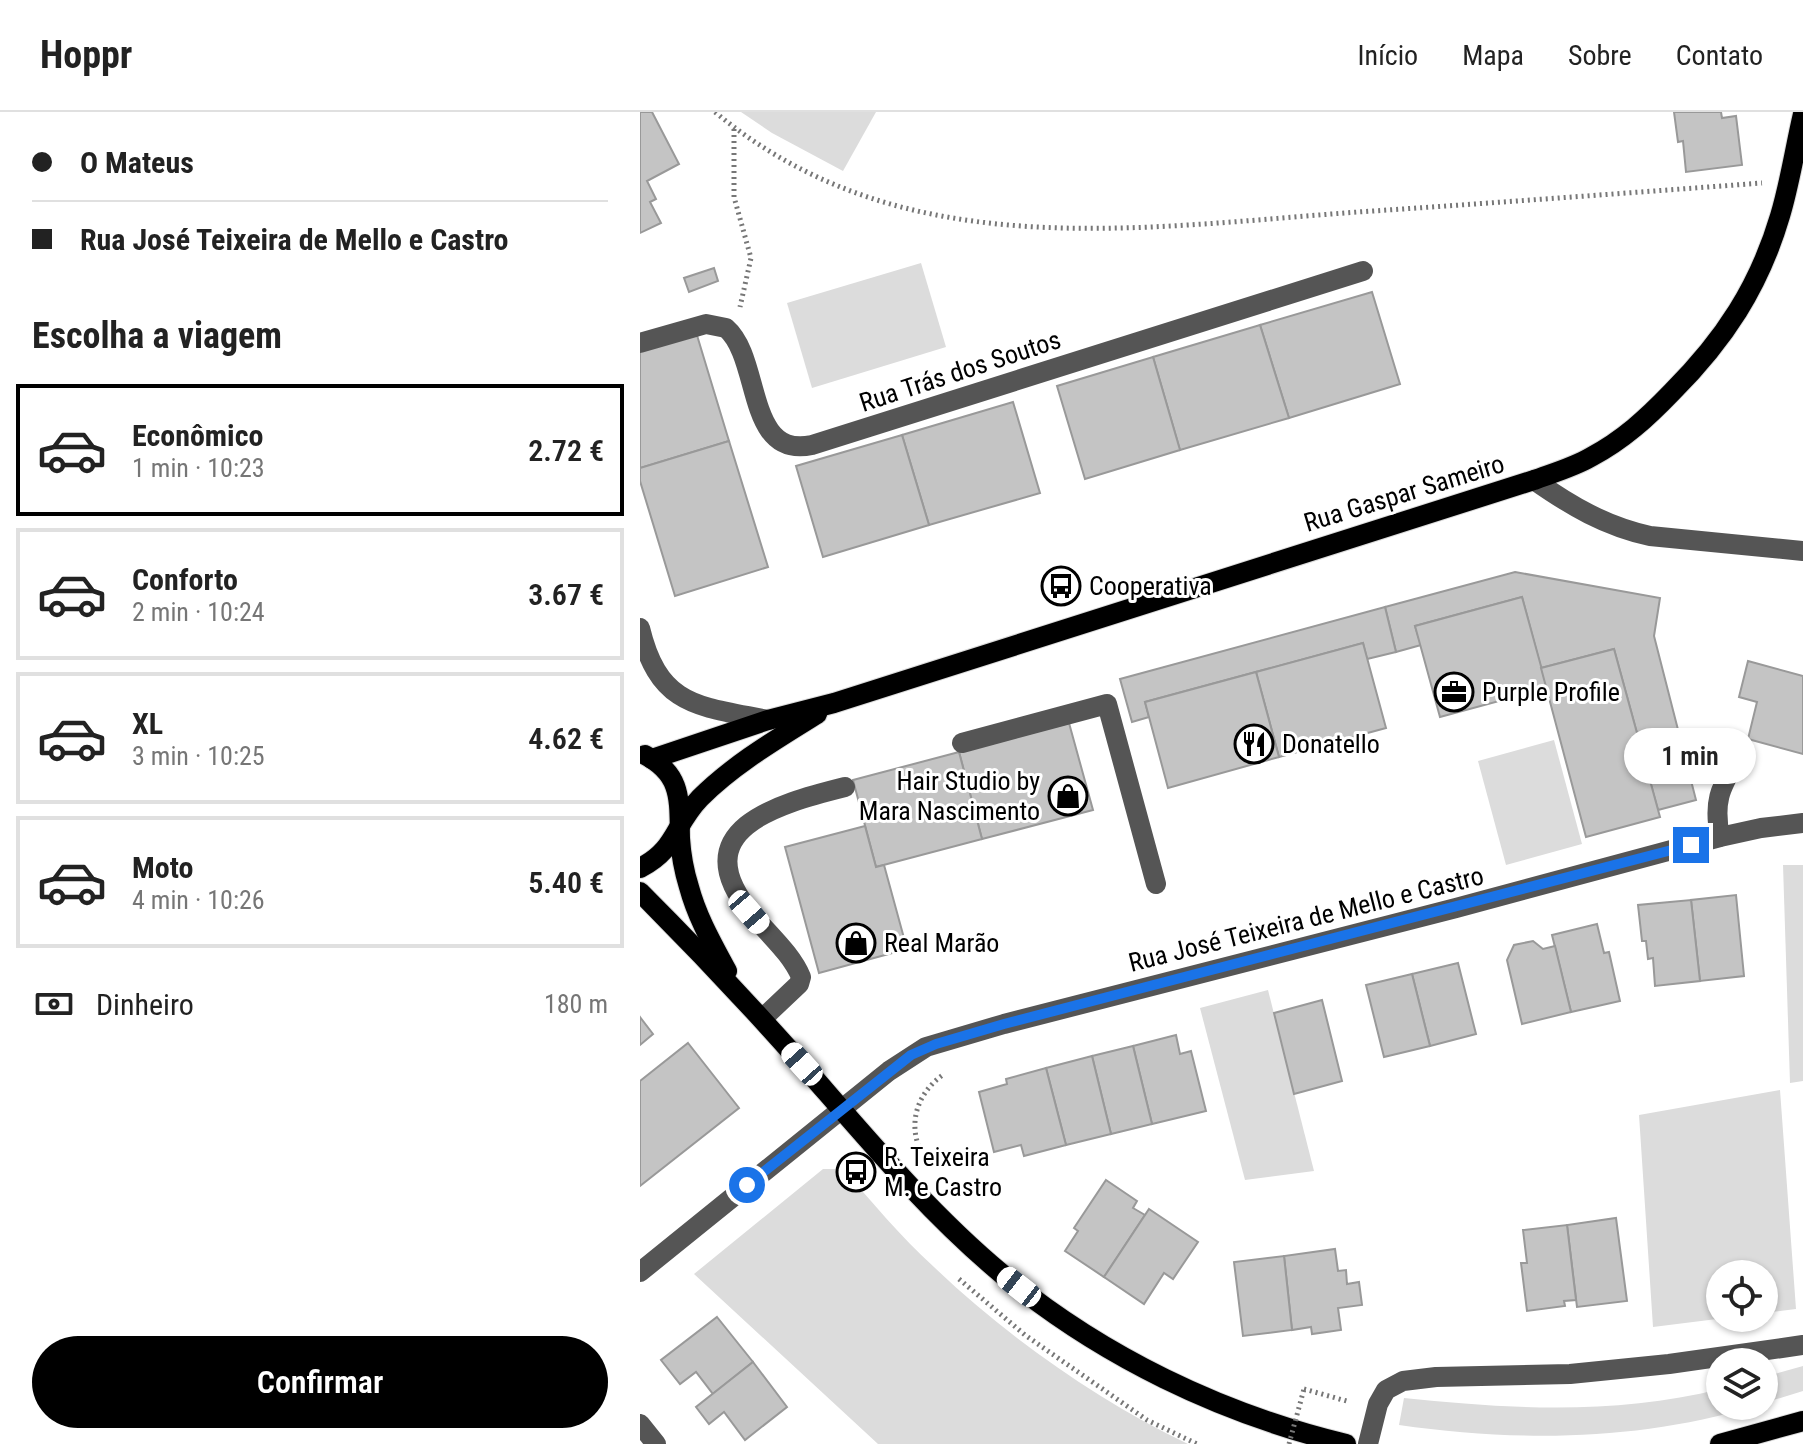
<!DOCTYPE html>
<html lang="pt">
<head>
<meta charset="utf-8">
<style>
  body { margin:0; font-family:"Roboto Condensed",sans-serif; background:#f6f6f6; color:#222; height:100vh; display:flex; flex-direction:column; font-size:30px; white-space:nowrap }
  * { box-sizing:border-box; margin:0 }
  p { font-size:26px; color:#767676 }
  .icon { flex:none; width:44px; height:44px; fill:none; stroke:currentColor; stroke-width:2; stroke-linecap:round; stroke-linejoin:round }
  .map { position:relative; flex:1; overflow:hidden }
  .sheet { display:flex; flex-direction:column; background:#fff; width:640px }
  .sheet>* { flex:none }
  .guide { display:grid; align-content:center; height:176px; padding:0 32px; background:#fff }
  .fabs { position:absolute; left:1066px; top:1148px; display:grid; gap:16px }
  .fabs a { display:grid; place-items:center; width:72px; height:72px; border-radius:50%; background:#fff; box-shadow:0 2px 6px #0004; font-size:40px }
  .end { position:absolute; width:36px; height:36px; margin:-18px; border:10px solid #1a73e8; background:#fff; box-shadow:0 0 0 4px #fff }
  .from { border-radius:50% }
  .bubble { position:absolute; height:56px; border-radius:28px; background:#fff; box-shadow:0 2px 6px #0004; font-size:26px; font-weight:600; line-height:56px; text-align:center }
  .car { position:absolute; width:24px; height:48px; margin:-24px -12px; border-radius:10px; box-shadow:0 0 6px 2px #0007; background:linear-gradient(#fff 24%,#345 0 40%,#fff 0 76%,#345 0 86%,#fff 0) }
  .guide b { display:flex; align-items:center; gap:28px; height:76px; font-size:30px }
  .guide b+b { border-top:2px solid #e0e0e0 }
  .guide i { width:20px; height:20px; background:#222 }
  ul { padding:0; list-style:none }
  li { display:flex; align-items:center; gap:24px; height:132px; margin:0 16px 12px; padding:0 16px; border:4px solid #e0e0e0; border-radius:0px }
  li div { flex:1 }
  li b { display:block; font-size:30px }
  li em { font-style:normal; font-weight:600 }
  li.on { border-color:#000 }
  li>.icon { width:72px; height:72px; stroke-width:1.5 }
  h2 { padding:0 32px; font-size:36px; line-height:96px }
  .pay { display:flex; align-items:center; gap:20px; height:88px; padding:0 32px; font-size:30px }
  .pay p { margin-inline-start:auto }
  .primary-button { display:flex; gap:16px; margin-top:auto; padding:16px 32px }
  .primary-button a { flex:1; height:92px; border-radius:48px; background:#000; color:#fff; font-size:32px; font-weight:600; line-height:92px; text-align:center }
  header { display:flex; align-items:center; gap:48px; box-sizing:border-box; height:112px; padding:0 40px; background:#fff; border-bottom:2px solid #e0e0e0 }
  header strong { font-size:38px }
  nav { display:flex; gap:44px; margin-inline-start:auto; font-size:28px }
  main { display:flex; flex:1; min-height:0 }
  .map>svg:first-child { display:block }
  .green { fill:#dcdcdc }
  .building { fill:#c4c4c4; stroke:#999; stroke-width:2 }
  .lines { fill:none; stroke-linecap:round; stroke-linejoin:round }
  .major-casing { stroke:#dbdbdb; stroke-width:22 }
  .path { stroke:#777; stroke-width:5; stroke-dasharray:2 4; stroke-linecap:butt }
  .minor { stroke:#555; stroke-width:20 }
  .major { stroke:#000; stroke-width:20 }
  .path-bridge { stroke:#777; stroke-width:5; stroke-dasharray:2 4; stroke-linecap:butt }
  .route { stroke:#1a73e8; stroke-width:10 }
  .labels { text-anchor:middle; stroke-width:6; stroke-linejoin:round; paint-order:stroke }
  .street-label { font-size:26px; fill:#000; stroke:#fff }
  .poi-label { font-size:26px; fill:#000; stroke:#fff; text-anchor:start }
</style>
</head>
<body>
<header>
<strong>Hoppr</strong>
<nav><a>Início</a><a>Mapa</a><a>Sobre</a><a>Contato</a></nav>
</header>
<main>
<section class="sheet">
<div class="guide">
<b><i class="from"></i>O Mateus</b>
<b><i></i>Rua José Teixeira de Mello e Castro</b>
</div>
<h2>Escolha a viagem</h2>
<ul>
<li class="on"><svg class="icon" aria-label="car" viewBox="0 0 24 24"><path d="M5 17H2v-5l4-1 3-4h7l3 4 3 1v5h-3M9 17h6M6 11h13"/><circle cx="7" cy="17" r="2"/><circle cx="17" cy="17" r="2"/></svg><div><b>Econômico</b><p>1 min · 10:23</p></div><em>2.72 €</em></li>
<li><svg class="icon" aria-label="car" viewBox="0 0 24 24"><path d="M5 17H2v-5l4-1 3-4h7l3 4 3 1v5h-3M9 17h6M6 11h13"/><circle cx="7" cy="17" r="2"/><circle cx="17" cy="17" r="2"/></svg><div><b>Conforto</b><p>2 min · 10:24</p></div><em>3.67 €</em></li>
<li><svg class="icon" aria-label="car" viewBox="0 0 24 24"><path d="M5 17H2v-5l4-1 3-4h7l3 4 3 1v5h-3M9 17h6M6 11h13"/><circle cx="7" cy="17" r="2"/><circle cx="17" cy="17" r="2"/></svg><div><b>XL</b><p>3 min · 10:25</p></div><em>4.62 €</em></li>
<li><svg class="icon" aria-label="car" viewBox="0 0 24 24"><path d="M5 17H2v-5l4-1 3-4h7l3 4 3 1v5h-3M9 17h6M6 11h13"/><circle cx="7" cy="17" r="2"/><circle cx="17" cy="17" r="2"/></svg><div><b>Moto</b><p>4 min · 10:26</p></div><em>5.40 €</em></li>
</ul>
<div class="pay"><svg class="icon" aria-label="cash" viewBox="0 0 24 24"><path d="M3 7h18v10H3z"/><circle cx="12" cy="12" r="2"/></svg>Dinheiro<p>180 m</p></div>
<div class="primary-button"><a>Confirmar</a></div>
</section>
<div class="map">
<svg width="1163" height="1332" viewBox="0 0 1163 1332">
  <rect width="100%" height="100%" fill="#fff"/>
  <!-- green -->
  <g class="green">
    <polygon points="101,0 236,0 203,59 132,21"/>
    <polygon points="281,151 306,235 172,276 147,191"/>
    <polygon points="914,628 942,732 866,753 838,649"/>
    <polygon points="1143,753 1163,753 1163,969 1150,971"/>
    <polygon points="628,878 674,1059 605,1068 560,896"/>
    <polygon points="1140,978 1156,1197 1124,1201 1124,1162 1080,1162 1080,1206 1085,1206 1013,1215 999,1003"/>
    <path d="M183,1057H203C232,1090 261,1125 294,1155C366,1224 457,1288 548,1332H238L54,1162Z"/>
    <polygon points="1163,1254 1163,1279 1124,1291 1124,1265"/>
    <path d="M1080,1277V1294H1115C999,1329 878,1330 759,1313L764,1286C868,1297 978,1303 1080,1277Z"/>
  </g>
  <!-- building -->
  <g class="building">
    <polygon points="0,0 12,0 39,52 7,69 16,87 10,90 21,111 0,121"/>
    <polygon points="1034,0 1081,0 1082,6 1096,4 1102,53 1046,60 1043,29 1038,30"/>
    <polygon points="74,156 78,169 49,180 44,166"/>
    <polygon points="732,180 760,272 649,306 620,213"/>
    <polygon points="620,213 649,306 540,338 513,245"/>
    <polygon points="56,220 89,329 0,356 0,237"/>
    <polygon points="513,245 540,338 445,367 417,274"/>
    <polygon points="373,290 400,381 289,413 262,323"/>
    <polygon points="262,323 289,413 183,445 156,354"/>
    <polygon points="89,329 128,455 35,484 0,369 0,356"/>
    <polygon points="875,460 1020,486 1014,524 1056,688 1018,698 974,537 901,556 882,485 775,514 781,533 756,540 745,495"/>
    <polygon points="882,485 907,576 800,605 775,514"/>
    <polygon points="745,495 756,540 727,547 723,531 505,590 509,605 492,610 480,567"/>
    <polygon points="723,531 746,616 639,645 616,560"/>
    <polygon points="974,537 1020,705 946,725 901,556"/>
    <polygon points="1108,549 1163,564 1163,642 1108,627 1117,590 1099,585"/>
    <polygon points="616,560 639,645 528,676 505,590"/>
    <polygon points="429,611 453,698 342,727 319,640"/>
    <polygon points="319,640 342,727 236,755 213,668"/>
    <polygon points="225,714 236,755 244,753 267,837 179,861 145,735"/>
    <polygon points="1096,783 1104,864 1060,869 1051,788"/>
    <polygon points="1051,788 1060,869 1015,874 1013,846 1008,847 1006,829 1002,829 998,793"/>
    <polygon points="957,812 964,841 969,840 980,889 931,900 912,823"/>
    <polygon points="893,829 903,837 915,834 931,900 882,912 867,848 874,833"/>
    <polygon points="818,851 836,922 790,934 772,862"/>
    <polygon points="772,862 790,934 744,945 726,873"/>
    <polygon points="682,888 702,969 654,982 634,901"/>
    <polygon points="0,905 13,922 0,933"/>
    <polygon points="536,923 540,942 551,939 566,999 512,1012 493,934"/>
    <polygon points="48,931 99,996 0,1074 0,969"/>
    <polygon points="493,934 512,1012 471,1022 452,944"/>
    <polygon points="452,944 471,1022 426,1033 406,956"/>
    <polygon points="406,956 426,1033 384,1044 381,1033 354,1040 339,980 367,972 366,967"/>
    <polygon points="466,1068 497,1089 493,1096 505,1103 464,1165 425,1139 438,1119 434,1116"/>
    <polygon points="509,1097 558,1130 533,1167 524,1161 504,1192 464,1165"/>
    <polygon points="976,1106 987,1189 937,1195 927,1113"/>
    <polygon points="927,1113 936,1188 924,1189 925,1194 887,1199 881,1151 887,1151 883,1118"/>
    <polygon points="695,1137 698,1159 706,1158 707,1172 719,1170 722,1193 698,1196 701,1218 672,1222 671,1215 652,1218 644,1144"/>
    <polygon points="644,1144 652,1218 603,1224 594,1150"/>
    <polygon points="77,1205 113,1250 73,1282 56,1260 40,1272 21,1248"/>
    <polygon points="113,1250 147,1295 105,1328 84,1300 69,1312 56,1295"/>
  </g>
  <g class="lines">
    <!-- major casing -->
    <g class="major-casing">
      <g id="major">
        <path d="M5,643C43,663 39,689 40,726C41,743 44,759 49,775C57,805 72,831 87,859"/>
        <path d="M12,647L128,608L194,591L894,368C913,361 934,355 951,345C983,328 1007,306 1032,280C1084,228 1119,175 1140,104C1150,71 1155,36 1163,2"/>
        <path d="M0,756C37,737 33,714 60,686C94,652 137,627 177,602"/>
        <path d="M0,780C53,833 104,887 154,943C220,1018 285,1098 362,1162C461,1244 581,1302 706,1332"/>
        <polyline points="1080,1332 1163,1309"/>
      </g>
    </g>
    <!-- path -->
    <g class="path">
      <path d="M75,0C261,155 495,116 718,100C853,91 987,81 1122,71"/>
      <polyline points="94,17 94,85 111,146 100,195"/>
      <path d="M281,1040C267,1010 278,980 304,962"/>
      <polyline points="319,1167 385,1223 507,1308 557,1332"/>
      <polyline points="664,1277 710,1290"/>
    </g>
    <!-- minor -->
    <g class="minor">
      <path d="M0,231L66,212L86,216C122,247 105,347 172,333L723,159"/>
      <path d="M894,368C931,394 965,414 1010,424L1163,439"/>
      <path d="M0,516C19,595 58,594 128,608"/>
      <polyline points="322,631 467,592 516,772"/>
      <path d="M1080,725C1072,684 1083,673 1102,638"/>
      <path d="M122,907L159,872L161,865C151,841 128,822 112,802C42,718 137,692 205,675"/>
      <polyline points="0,1160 249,959 286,935 364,912 816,796 1080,725 1121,716 1163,711"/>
      <polyline points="0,1312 16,1332"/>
      <polyline points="728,1332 738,1292 746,1278 763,1269 796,1265 930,1262 1029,1252 1163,1233"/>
    </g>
    <!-- major -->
    <use href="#major" class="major"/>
    <!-- path-bridge -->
    <polyline class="path-bridge" points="649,1332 664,1277"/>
  </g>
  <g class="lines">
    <!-- route -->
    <polyline class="route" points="107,1073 271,943 296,932 364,912 1051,733"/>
  </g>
  <!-- icons -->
  <defs>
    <g id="bus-ring" transform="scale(2)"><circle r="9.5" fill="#fff" stroke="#000" stroke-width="1.5"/><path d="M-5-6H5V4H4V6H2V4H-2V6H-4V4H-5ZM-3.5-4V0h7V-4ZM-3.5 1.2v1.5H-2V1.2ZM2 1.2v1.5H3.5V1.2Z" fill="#000"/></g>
    <g id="office-ring" transform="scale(2)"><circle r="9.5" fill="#fff" stroke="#000" stroke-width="1.5"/><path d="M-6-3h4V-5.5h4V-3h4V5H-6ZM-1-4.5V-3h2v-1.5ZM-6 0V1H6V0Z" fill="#000"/></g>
    <g id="restaurant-ring" transform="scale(2)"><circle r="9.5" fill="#fff" stroke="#000" stroke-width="1.5"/><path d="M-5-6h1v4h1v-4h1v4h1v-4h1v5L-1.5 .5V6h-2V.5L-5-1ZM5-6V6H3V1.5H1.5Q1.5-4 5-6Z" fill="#000"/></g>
    <g id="shop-ring" transform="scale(2)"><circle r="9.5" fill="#fff" stroke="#000" stroke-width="1.5"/><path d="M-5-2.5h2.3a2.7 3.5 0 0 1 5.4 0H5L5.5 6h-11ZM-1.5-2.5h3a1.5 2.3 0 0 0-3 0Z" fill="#000"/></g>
  </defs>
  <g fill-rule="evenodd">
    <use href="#bus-ring" x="421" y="474"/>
    <use href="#office-ring" x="814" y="580"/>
    <use href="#restaurant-ring" x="614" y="632"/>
    <use href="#shop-ring" x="428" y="684"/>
    <use href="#shop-ring" x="216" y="831"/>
    <use href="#bus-ring" x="216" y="1060"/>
  </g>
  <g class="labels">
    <!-- street labels -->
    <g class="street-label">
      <text transform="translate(320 259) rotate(-18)" y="9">Rua Trás dos Soutos</text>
      <text transform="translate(764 381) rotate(-17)" y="9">Rua Gaspar Sameiro</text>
      <text transform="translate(666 807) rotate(-14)" y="9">Rua José Teixeira de Mello e Castro</text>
    </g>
    <!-- poi labels -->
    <g class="poi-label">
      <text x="449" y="483">Cooperativa</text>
      <text x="842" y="589">Purple Profile</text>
      <text x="642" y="641">Donatello</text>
      <text x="400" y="678" text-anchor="end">Hair Studio by<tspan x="400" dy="30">Mara Nascimento</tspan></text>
      <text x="244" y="840">Real Marão</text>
      <text x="244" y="1054">R. Teixeira<tspan x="244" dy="30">M. e Castro</tspan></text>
    </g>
  </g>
</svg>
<div class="fabs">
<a><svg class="icon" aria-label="locate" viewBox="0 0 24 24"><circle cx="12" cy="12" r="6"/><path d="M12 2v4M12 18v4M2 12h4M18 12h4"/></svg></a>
<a><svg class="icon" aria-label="layers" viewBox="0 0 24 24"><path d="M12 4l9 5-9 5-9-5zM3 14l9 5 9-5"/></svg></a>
</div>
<i class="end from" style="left:107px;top:1073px"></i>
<i class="end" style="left:1051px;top:733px"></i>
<div class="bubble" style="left:984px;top:616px;width:132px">1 min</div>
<i class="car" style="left:109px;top:800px;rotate:139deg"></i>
<i class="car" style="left:162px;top:952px;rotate:318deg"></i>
<i class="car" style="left:379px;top:1175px;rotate:308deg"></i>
</div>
</main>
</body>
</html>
